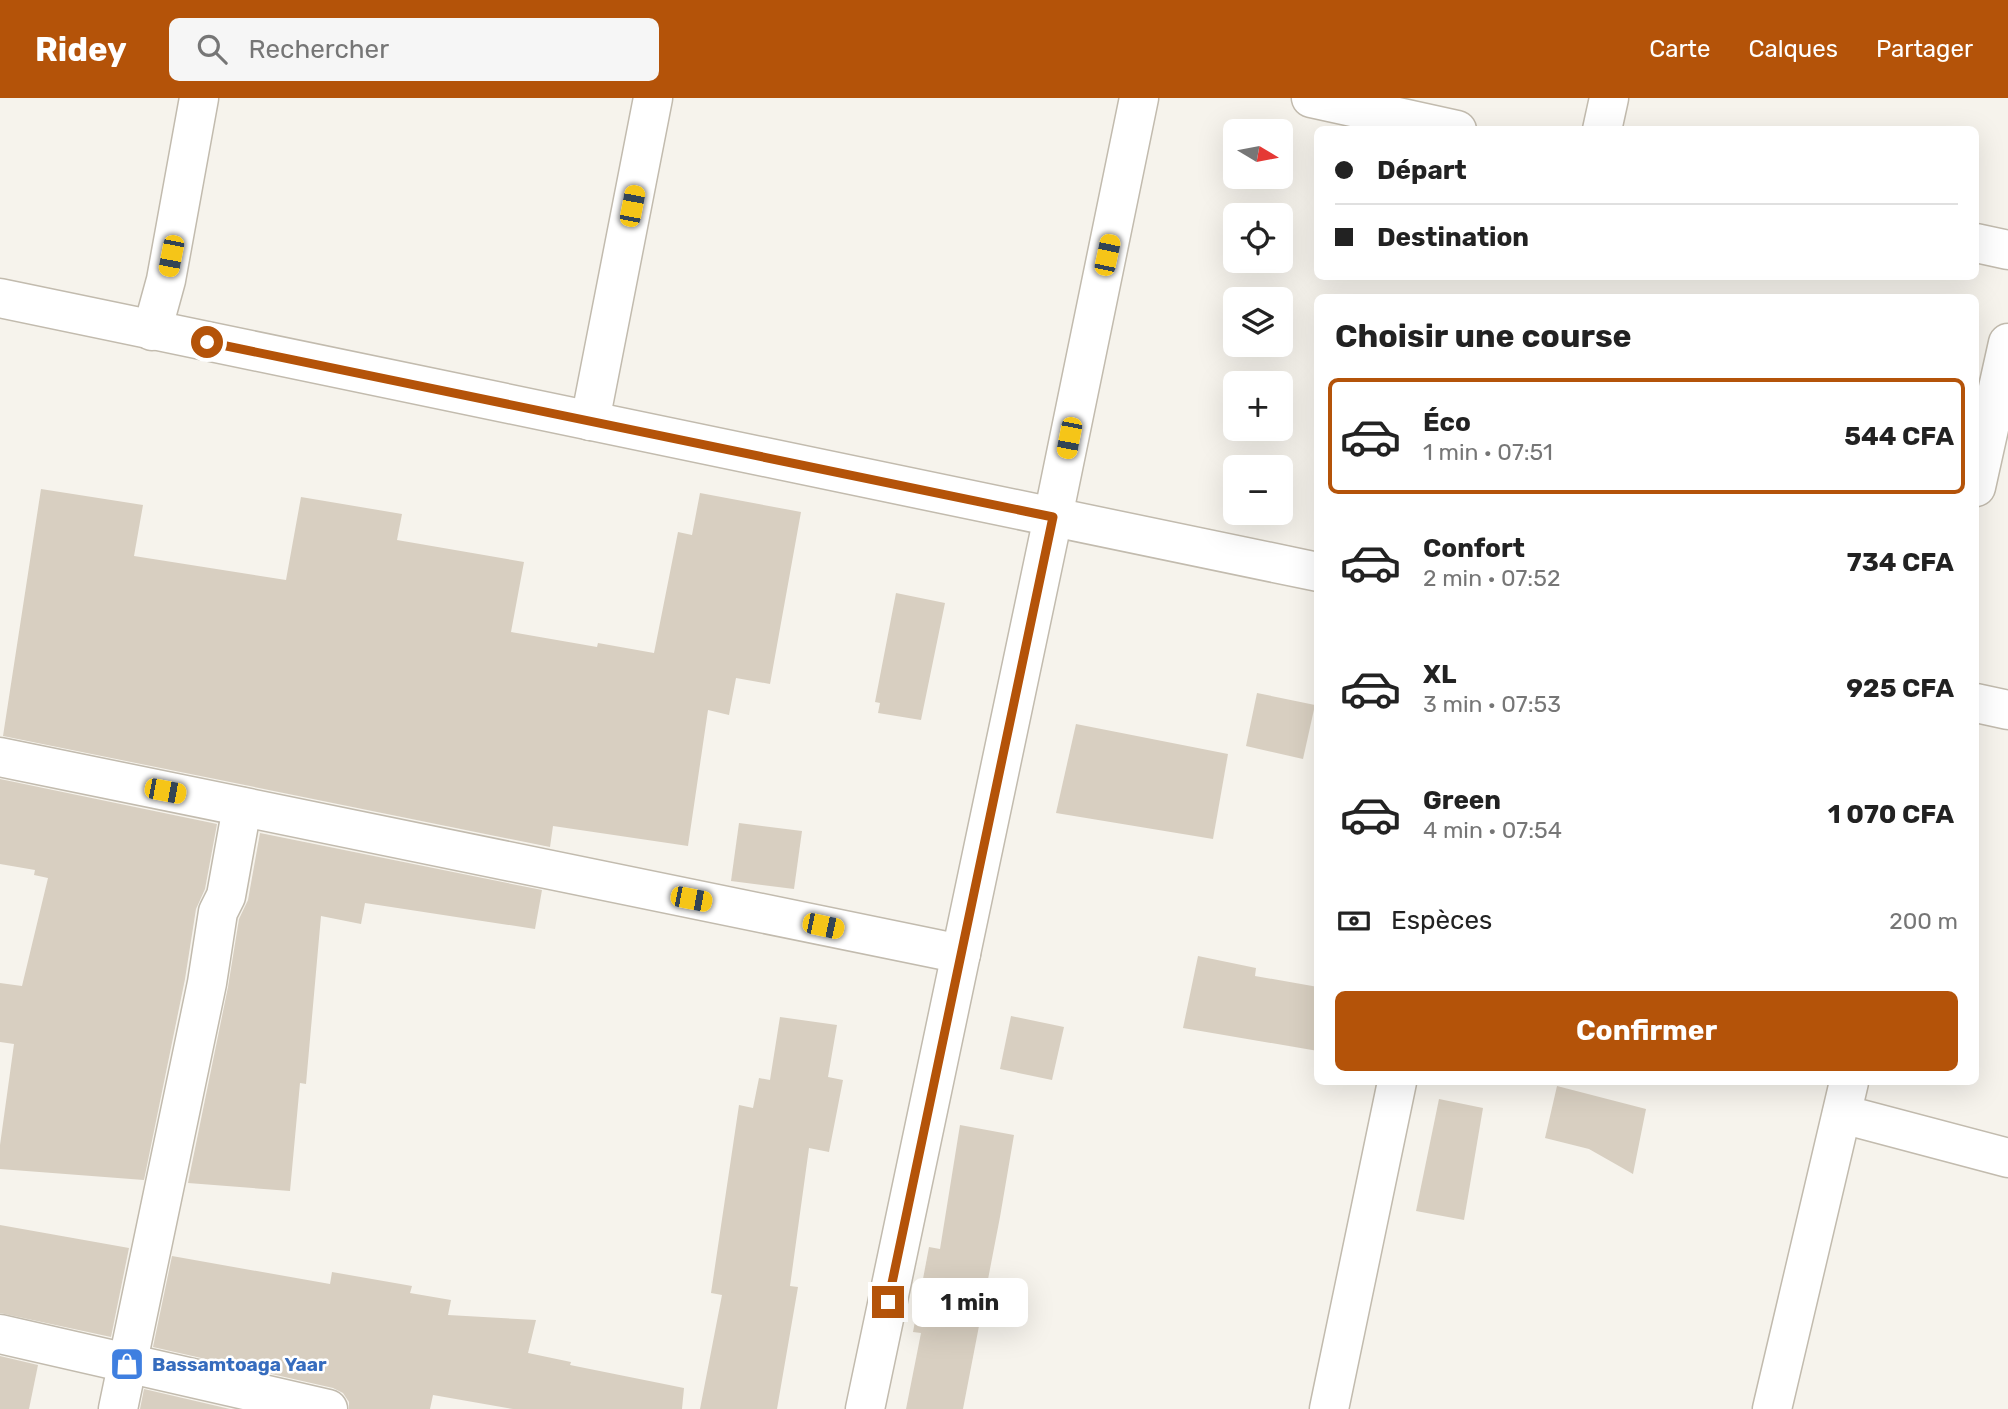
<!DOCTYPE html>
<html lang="fr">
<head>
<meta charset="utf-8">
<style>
  body { margin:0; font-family:Rubik,sans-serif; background:#f6f6f6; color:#222; height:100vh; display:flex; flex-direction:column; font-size:26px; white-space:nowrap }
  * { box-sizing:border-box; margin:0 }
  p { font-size:23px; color:#767676 }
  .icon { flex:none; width:38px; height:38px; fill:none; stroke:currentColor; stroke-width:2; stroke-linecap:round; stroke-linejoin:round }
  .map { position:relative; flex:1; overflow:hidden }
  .drawer { position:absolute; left:1314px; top:196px; width:665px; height:791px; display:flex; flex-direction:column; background:#fff; border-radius:10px; box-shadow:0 7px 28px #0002 }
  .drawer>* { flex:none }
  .guide { position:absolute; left:1314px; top:28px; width:665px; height:154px; border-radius:10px; box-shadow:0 7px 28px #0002; display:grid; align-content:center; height:154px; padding:0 21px; background:#fff }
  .needle { width:46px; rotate:100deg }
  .tools { position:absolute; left:1223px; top:21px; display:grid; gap:14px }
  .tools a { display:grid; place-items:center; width:70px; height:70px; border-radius:10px; background:#fff; box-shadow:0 7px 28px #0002; font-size:35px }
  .end { position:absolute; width:32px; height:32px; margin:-16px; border:9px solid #b45309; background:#fff; box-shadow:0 0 0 4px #fff }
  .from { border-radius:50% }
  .bubble { position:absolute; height:49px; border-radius:10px; background:#fff; box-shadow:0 7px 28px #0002; font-size:23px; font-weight:700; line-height:49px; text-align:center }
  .car { position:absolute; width:21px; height:42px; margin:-21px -10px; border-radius:9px; box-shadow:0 0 5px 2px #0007; background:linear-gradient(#f5c518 24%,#345 0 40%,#f5c518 0 76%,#345 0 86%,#f5c518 0) }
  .guide b { display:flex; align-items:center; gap:24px; height:66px; font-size:26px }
  .guide b+b { border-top:2px solid #e0e0e0 }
  .guide i { width:18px; height:18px; background:#222 }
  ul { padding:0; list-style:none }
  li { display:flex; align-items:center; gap:21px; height:116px; margin:0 14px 10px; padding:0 7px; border:4px solid transparent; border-radius:10px }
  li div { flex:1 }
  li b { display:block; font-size:26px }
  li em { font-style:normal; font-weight:700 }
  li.current { border-color:#b45309 }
  li>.icon { width:63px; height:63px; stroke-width:1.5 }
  h2 { padding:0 21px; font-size:32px; line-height:84px }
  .pay { display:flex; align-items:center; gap:18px; height:77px; padding:0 21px; font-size:26px }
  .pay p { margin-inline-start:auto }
  .action { display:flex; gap:14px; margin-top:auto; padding:14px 21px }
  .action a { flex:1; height:80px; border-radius:10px; background:#b45309; color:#fff; font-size:28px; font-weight:700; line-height:80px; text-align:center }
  header { display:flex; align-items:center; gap:42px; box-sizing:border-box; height:98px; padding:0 35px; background:#b45309; color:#fff }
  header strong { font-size:33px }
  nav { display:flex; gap:38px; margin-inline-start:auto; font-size:24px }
  .search { width:490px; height:63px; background:#f6f6f6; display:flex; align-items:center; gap:18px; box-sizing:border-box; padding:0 24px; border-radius:10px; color:#767676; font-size:26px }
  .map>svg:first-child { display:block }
  .building { fill:#d8cfc1 }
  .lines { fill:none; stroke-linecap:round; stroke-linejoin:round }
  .street-casing { stroke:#c2bbae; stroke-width:41 }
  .street { stroke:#fff; stroke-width:38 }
  .route { stroke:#b45309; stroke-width:9 }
  .labels { text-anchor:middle; stroke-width:5; stroke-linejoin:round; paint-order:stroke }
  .shop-label { font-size:19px; font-weight:bold; fill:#366cbe; stroke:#fff; text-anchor:start }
</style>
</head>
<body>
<header>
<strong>Ridey</strong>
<div class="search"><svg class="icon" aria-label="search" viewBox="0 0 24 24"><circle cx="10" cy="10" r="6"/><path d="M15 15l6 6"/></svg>Rechercher</div>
<nav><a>Carte</a><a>Calques</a><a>Partager</a></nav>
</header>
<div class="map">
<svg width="2008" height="1311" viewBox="0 0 2008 1311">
  <rect width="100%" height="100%" fill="#f6f3ec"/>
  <!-- building -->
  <g class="building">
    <polygon points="41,391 143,407 134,458 286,482 301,399 402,416 397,442 524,464 511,534 597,549 598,545 654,555 678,434 692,437 700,395 801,414 770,586 736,580 729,617 708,612 688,748 553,728 550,749 3,638"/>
    <polygon points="896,495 945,505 921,622 878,615 880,605 875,604"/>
    <polygon points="1257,595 1315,607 1303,661 1246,648"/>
    <polygon points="1076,626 1228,656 1213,741 1056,715"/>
    <polygon points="0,681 217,726 205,791 196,811 185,881 144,1082 0,1071 0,1047 14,946 0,944 0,885 22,888 48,780 34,777 35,772 0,766"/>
    <polygon points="739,725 802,733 794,791 731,783"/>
    <polygon points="260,735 542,792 535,831 365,805 361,826 321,818 306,986 300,985 290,1093 188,1085 228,889 239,821 248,802"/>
    <polygon points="1198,858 1256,870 1255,878 1318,889 1318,953 1183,930"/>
    <polygon points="1011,918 1064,929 1052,982 1000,971"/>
    <polygon points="780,919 837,927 828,979 843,982 829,1054 809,1050 790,1188 798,1189 777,1311 700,1311 722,1197 711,1195 739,1007 753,1010 759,980 770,982"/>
    <polygon points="1557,988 1646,1011 1633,1076 1589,1051 1545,1040"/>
    <polygon points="1439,1001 1483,1010 1464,1122 1416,1113"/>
    <polygon points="960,1027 1014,1037 1000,1119 963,1311 906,1311 921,1235 913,1234 929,1149 940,1151"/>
    <polygon points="0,1127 129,1150 111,1239 0,1215"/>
    <polygon points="172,1158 330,1186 332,1174 412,1188 410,1195 451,1202 448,1217 536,1222 528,1255 571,1264 570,1267 684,1290 682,1311 513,1311 433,1297 430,1311 349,1311 349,1304 343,1295 333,1290 153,1249"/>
    <polygon points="0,1258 38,1267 29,1311 0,1311"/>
    <polygon points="144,1291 230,1311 140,1311"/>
  </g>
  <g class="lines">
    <!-- street casing -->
    <g class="street-casing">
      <g id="street">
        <polyline points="1311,0 1457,32"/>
        <polyline points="1602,32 1609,0"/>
        <polyline points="1976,145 2008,152"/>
        <polyline points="0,200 1318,474"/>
        <polyline points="152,233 166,182 199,0"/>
        <polyline points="590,323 653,0"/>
        <polyline points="1976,389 2008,245"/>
        <polyline points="1976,605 2008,612"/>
        <polyline points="0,659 961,856"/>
        <polyline points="1842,1016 2008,1060"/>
        <polyline points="0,1236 328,1311"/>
        <polyline points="118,1311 207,885 218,814 226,798 242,709"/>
        <polyline points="865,1311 1053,419 1139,0"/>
        <polyline points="1329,1311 1397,984"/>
        <polyline points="1772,1311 1849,984"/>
      </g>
    </g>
    <!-- street -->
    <use href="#street" class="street"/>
  </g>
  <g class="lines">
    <!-- route -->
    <polyline class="route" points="207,244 1053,419 888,1204"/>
  </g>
  <!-- icons -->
  <defs>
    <g id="shop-square" transform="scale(1.75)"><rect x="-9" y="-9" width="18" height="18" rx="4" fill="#3f7fe0" stroke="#fff"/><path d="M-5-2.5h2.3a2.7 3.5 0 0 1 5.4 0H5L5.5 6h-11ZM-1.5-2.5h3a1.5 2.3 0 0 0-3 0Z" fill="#fff"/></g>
  </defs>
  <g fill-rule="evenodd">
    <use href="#shop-square" x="127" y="1266"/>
  </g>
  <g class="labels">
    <!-- shop labels -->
    <g class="shop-label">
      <text x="152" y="1273">Bassamtoaga Yaar</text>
    </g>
  </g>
</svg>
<div class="tools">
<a><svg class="needle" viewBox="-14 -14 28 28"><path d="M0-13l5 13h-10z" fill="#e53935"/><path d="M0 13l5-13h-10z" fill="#767676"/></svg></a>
<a><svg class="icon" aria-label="locate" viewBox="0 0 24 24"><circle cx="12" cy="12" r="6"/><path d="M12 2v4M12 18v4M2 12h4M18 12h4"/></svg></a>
<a><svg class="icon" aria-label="layers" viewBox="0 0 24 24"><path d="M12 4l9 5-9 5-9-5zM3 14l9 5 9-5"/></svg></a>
<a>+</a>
<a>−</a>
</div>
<i class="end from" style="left:207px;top:244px"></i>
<i class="end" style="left:888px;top:1204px"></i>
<div class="bubble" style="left:912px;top:1180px;width:116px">1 min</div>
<i class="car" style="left:632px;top:108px;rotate:11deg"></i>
<i class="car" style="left:1107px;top:157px;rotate:12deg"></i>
<i class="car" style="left:171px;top:158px;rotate:191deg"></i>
<i class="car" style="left:1069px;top:340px;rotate:191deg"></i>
<i class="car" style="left:165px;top:693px;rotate:101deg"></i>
<i class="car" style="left:691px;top:801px;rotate:101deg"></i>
<i class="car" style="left:823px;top:828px;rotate:102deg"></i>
<div class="guide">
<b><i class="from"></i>Départ</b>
<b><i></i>Destination</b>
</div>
<section class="drawer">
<h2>Choisir une course</h2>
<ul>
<li class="current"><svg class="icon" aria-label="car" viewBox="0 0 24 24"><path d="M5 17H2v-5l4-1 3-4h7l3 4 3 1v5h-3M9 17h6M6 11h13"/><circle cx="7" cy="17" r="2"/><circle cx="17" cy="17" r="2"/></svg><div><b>Éco</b><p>1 min · 07:51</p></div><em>544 CFA</em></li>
<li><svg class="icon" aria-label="car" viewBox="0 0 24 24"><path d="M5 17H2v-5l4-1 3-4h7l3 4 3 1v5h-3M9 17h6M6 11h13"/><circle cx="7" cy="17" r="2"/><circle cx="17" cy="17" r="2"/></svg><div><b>Confort</b><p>2 min · 07:52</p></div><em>734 CFA</em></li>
<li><svg class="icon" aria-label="car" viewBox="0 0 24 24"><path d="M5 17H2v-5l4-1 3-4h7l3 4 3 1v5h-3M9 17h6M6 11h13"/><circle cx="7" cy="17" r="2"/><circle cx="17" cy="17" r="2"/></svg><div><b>XL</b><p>3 min · 07:53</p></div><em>925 CFA</em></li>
<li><svg class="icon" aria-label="car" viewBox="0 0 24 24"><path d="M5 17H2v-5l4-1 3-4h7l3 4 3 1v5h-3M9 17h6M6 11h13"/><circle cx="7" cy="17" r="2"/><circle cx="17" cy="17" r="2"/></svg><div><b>Green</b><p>4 min · 07:54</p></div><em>1 070 CFA</em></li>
</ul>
<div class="pay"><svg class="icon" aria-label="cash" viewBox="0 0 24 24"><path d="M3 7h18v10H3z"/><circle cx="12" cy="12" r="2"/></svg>Espèces<p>200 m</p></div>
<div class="action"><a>Confirmer</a></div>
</section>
</div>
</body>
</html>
